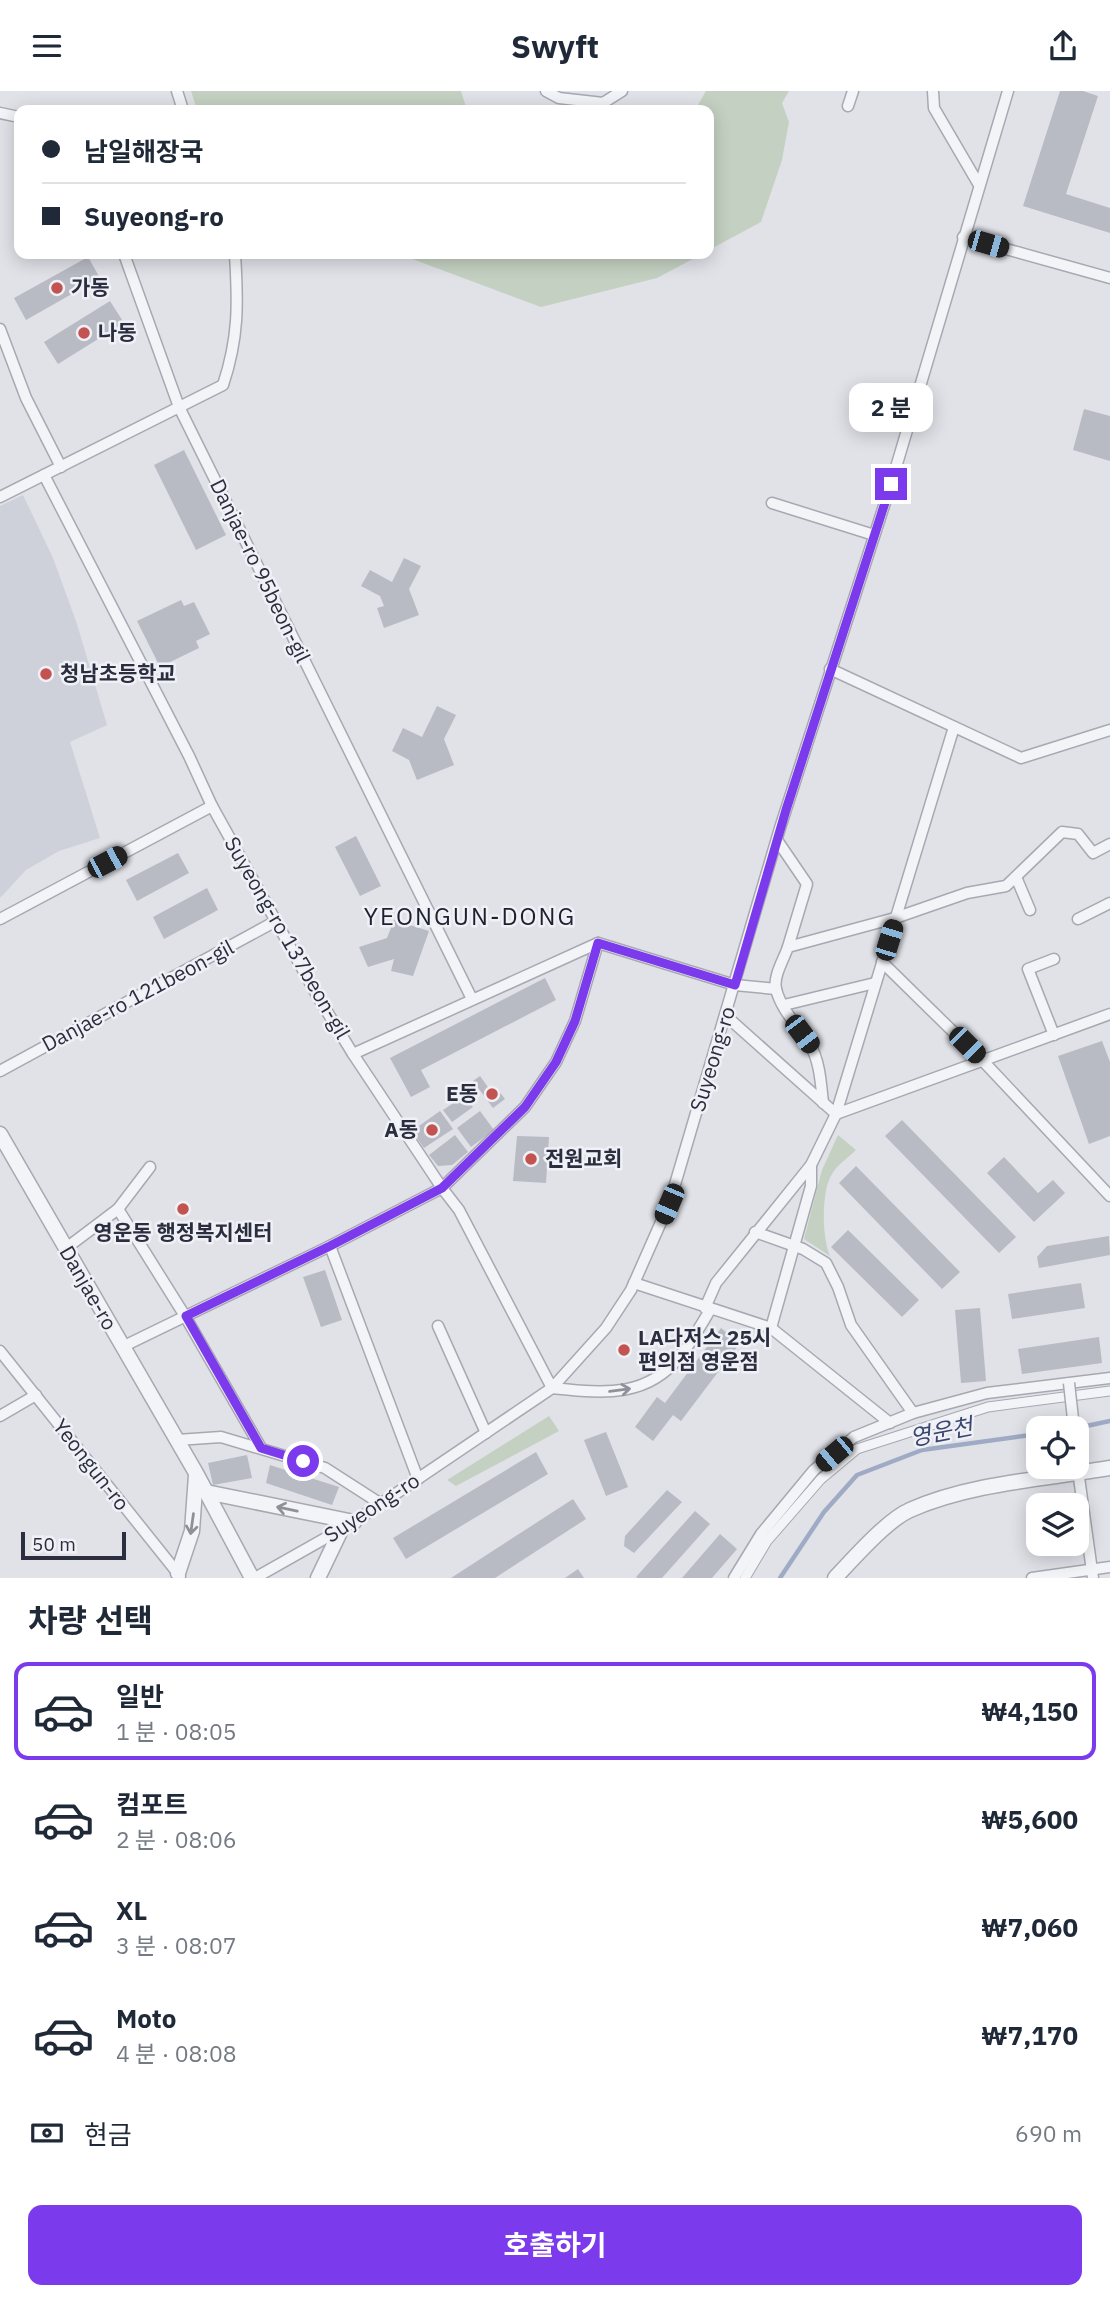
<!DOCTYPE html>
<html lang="ko">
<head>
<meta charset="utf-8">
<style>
  body { margin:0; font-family:"IBM Plex Sans","Noto Sans KR",sans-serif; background:#f2f2f3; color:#1f2937; height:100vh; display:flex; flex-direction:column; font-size:26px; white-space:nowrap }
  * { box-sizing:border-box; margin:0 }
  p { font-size:23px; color:#747a83 }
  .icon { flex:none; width:38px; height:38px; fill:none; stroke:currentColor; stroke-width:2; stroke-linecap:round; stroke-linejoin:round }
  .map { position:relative; height:1487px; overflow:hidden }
  .side { display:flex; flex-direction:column; background:#fff; flex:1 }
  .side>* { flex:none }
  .banner { position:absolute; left:14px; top:14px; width:700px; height:154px; border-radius:14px; box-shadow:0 4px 18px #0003; display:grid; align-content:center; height:154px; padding:0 28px; background:#fff }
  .tools { position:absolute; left:1026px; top:1325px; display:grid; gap:14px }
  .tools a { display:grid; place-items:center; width:63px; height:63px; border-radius:14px; background:#fff; box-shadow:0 4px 18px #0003; font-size:35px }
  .scale { position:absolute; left:21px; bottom:18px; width:105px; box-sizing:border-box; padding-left:7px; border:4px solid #2b2e3e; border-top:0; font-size:19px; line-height:24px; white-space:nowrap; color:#2b2e3e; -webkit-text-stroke:5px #f0f1f6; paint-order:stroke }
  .end { position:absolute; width:32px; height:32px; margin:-16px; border:9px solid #7c3aed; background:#fff; box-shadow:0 0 0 4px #fff }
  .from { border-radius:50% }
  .bubble { position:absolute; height:49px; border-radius:14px; background:#fff; box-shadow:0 4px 18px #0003; font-size:23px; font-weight:700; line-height:49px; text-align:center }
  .car { position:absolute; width:21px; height:42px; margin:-21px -10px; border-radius:9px; box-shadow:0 0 5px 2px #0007; background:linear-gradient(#222 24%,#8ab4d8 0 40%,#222 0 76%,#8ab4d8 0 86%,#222 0) }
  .banner b { display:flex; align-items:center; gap:24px; height:66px; font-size:26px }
  .banner b+b { border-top:2px solid #e0e1e3 }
  .banner i { width:18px; height:18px; background:#1f2937 }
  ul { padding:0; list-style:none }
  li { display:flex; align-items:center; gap:21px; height:98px; margin:0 14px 10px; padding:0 14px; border:4px solid transparent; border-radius:14px }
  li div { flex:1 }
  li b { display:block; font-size:26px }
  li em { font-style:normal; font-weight:700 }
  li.active { border-color:#7c3aed }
  li>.icon { width:63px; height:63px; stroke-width:1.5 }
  h2 { padding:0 28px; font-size:32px; line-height:84px }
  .pay { display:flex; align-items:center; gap:18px; height:77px; padding:0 28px; font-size:26px }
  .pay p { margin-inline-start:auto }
  .action { display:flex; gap:14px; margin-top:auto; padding:14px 28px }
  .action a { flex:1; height:80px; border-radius:14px; background:#7c3aed; color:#fff; font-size:28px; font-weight:700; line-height:80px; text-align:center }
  header { display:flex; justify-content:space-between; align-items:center; height:91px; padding:0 28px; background:#fff; font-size:32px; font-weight:700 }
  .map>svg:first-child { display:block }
  .built { fill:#cfd1da }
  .green { fill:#c4d1c2 }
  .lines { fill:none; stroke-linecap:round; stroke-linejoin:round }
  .stream { stroke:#9fabc5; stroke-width:4.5 }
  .building { fill:#b8bbc4 }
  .pedestrian-casing { stroke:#a7a8b2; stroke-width:11 }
  .minor-casing { stroke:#a7a8b2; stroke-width:13 }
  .tertiary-casing { stroke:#a7a8b2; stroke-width:17 }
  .pedestrian { stroke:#f3f4f7; stroke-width:9 }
  .minor { stroke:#f3f4f7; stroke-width:10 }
  .tertiary { stroke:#f3f4f7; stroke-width:14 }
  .minor-bridge-casing { stroke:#a7a8b2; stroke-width:13; stroke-linecap:butt }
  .minor-bridge { stroke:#f3f4f7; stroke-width:10 }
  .oneway { stroke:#8f919a }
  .route { stroke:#7c3aed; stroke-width:9 }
  .poi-dot { fill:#c25351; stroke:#f0f1f6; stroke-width:2.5 }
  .labels { text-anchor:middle; stroke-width:5; stroke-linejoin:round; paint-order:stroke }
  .poi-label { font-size:21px; font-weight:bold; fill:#2b2e3e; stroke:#f0f1f6; text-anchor:start }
  .street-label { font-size:21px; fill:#2b2e3e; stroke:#f0f1f6 }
  .water-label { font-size:23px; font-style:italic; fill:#38476f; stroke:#f0f1f6 }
  .quarter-label { font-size:24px; letter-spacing:2px; fill:#1d202f; stroke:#f0f1f6 }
</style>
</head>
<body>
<header><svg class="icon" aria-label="menu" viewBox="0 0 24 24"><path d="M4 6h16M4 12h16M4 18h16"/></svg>Swyft<svg class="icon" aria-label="share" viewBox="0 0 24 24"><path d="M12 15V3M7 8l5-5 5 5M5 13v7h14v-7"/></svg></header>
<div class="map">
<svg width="1110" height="1487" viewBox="0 0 1110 1487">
  <rect width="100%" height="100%" fill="#e1e2e8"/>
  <!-- built -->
  <polygon class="built" points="23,404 53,467 77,533 107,634 70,651 100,747 59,760 26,779 0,807 0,415"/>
  <!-- green -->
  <g class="green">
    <polygon points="191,0 461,0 467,19 197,19"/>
    <polygon points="706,0 789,0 782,12 789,31 782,69 761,131 709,159 709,19 695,19"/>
    <polygon points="399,163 702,163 657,187 541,216"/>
    <path d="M838,1044L856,1059C849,1066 837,1074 832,1083C821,1100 822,1147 830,1165L804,1148L822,1079Z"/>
    <polygon points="549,1325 559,1340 456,1395 447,1389"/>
  </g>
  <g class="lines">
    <!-- stream -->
    <g class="stream">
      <polyline points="1077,1337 1110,1330"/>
      <polyline points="780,1487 824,1421 857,1384 922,1359 1038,1343"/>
    </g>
  </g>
  <!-- building -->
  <g class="building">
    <polygon points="1060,0 1083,0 1098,5 1066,103 1110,117 1110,142 1023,115"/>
    <polygon points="88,166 100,187 26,229 14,207"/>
    <polygon points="110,210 124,232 58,273 44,251"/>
    <polygon points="1084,318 1110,325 1110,370 1073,359"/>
    <polygon points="184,359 226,444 196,459 154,374"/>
    <polygon points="404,467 421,475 409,498 419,524 384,537 377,517 384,515 380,505 361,495 370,479 392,491"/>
    <polygon points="181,509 184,515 194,511 210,543 196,550 199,557 160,576 137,530"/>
    <polygon points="437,615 456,624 444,648 454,674 417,689 409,669 392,660 403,637 422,646"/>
    <polygon points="356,745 381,795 360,805 335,756"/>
    <polygon points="178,762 189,782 137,810 126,789"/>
    <polygon points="207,797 218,819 164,848 153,826"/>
    <polygon points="394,829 429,840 413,885 391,880 394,868 368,876 359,856 387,847"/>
    <polygon points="545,887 556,909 421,979 430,996 411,1006 390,967"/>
    <polygon points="1102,950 1110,971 1110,1045 1089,1053 1058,965"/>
    <polygon points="480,985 490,999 495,995 505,1008 493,1017 473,990"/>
    <polygon points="467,996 475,1007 469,1011 473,1016 452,1031 443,1019 455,1011 452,1006"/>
    <polygon points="440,1020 453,1038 424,1057 412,1040"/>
    <polygon points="480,1020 494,1039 471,1056 457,1037"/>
    <polygon points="902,1029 1016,1146 999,1162 885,1045"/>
    <polygon points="455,1044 468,1061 452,1074 438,1075 429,1064"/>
    <polygon points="517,1045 549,1046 546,1092 513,1090"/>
    <polygon points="1004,1066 1038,1102 1053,1089 1065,1102 1034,1131 987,1082"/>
    <polygon points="856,1075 960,1181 942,1198 839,1092"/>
    <polygon points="848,1139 919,1209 902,1226 831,1156"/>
    <polygon points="1109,1145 1110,1164 1039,1177 1037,1166 1047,1155"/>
    <polygon points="325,1179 342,1229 321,1236 303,1186"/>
    <polygon points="1081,1192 1085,1217 1012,1228 1008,1203"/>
    <polygon points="980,1217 986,1290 961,1292 955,1219"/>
    <polygon points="721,1237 740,1252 681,1330 673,1324 653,1350 635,1336 657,1306 665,1312"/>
    <polygon points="1099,1246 1102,1272 1022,1283 1018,1258"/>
    <polygon points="606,1341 628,1396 606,1405 584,1349"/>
    <polygon points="536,1361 548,1383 406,1468 393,1447"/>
    <polygon points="247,1364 252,1387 213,1394 208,1372"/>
    <polygon points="270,1374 339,1396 332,1414 266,1392"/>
    <polygon points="667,1399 682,1411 634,1462 624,1455 625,1445"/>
    <polygon points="573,1408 586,1428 495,1487 451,1487"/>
    <polygon points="695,1420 710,1433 662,1487 638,1487 636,1486"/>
    <polygon points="720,1443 737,1458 712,1487 682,1487"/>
    <polygon points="578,1478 584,1487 565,1487"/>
  </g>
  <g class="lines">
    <!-- pedestrian casing -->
    <g class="pedestrian-casing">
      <polyline id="pedestrian" points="745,1487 767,1450 821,1388 857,1358 988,1316 1110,1300"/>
    </g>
    <!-- minor casing -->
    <g class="minor-casing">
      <g id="minor">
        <polyline points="177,0 183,19"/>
        <polyline points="546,0 559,7 603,12 622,0"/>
        <polyline points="933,0 934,17 979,94"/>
        <polyline points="848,15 853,0"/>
        <polyline points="0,22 19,26"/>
        <polyline points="963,146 1110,187"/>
        <polyline points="124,163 179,316 472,908"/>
        <polyline points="0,238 26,307 61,376"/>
        <path d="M44,384L189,665L212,715L318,906L353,963L442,1097L459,1119L552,1297C602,1302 647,1308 681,1264C692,1250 701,1234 710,1219"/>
        <path d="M0,406L223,294C239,246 238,212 235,163"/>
        <polyline points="772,412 874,444"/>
        <polyline points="830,578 1021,667 1110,639"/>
        <polyline points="777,749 807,793 788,856"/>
        <polyline points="1016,786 1030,819"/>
        <polyline points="0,828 212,715"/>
        <polyline points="1078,828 1110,812"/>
        <polyline points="1054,868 1028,878 1054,944"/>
        <polyline points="882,871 984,971 1110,1105"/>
        <polyline points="784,914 875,892"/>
        <polyline points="726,925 836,1023 1110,923"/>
        <polyline points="353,963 598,852 735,894 776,898"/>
        <polyline points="0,980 276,830"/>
        <path d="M823,1012C821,994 820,970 810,954C799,936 781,919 776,898C773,885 784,868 788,856L895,827L967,802L1006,795L1062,741L1078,743L1093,762L1110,753"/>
        <polyline points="118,1118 185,1225 261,1357"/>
        <polyline points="755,1141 803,1158 826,1172 838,1196 851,1234 913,1322"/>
        <polyline points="330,1155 418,1388"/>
        <polyline points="65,1158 118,1118 150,1076"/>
        <polyline points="634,1192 771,1237 890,1332"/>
        <polyline points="705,1217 716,1192 811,1074 836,1023 954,636"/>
        <polyline points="438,1235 486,1342"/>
        <polyline points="771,1237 811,1095 811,1074"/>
        <polyline points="122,1256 330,1155 442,1097 525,1016 556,971 575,930 598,852"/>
        <polyline points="0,1260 180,1485"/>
        <polyline points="0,1325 36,1304"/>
        <polyline points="177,1349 221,1346 325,1377 381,1413"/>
        <polyline points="1076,1365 1093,1487"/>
        <polyline points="255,1487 354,1431 552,1297 606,1237 631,1199 669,1113 676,1090 780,737 891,393 1008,0"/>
        <polyline points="734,1487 761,1443 814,1379 854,1346 913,1322 987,1302 1110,1287"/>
        <polyline points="1032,1487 1110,1476"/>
      </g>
    </g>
    <!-- tertiary casing -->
    <g class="tertiary-casing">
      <g id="tertiary">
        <polyline points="0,1043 196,1382 252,1487"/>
        <polyline points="206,1401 354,1431"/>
        <polyline points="178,1482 192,1440 196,1384"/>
        <polyline points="318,1487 341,1439"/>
        <path d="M835,1487C853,1468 887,1429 910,1419C970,1392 1046,1388 1110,1377"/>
      </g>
    </g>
    <!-- pedestrian -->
    <use href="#pedestrian" class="pedestrian"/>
    <!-- minor -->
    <use href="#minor" class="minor"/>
    <!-- tertiary -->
    <use href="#tertiary" class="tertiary"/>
    <!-- minor-bridge casing -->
    <g class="minor-bridge-casing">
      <polyline id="minor-bridge" points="1069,1292 1074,1337"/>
    </g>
    <!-- minor-bridge -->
    <use href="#minor-bridge" class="minor-bridge"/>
  </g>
  <!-- one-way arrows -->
  <defs><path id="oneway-shaft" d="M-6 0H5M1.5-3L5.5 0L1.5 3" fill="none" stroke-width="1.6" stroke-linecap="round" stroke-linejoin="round" transform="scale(1.75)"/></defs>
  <g class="oneway">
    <use href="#oneway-shaft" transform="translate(620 1299) rotate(-8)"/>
    <use href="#oneway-shaft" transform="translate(287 1418) rotate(-168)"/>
    <use href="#oneway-shaft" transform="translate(192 1433) rotate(98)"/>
  </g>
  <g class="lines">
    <!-- route -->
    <polyline class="route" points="303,1370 261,1357 186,1225 330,1155 442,1097 525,1016 556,971 575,930 598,852 735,894 786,719 891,393"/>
  </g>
  <!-- markers -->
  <g class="poi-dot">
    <circle cx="57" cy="197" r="7"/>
    <circle cx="84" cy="242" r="7"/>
    <circle cx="46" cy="583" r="7"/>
    <circle cx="492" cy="1003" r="7"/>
    <circle cx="432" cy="1039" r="7"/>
    <circle cx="531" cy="1068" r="7"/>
    <circle cx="183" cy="1118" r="7"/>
    <circle cx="624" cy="1259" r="7"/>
  </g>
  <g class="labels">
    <!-- poi labels -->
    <g class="poi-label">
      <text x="71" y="204">가동</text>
      <text x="98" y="249">나동</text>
      <text x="60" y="590">청남초등학교</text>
      <text x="478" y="1010" text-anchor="end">E동</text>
      <text x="418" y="1046" text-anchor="end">A동</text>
      <text x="545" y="1075">전원교회</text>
      <text x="183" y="1149" text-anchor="middle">영운동 행정복지센터</text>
      <text x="638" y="1254">LA다저스 25시<tspan x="638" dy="24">편의점 영운점</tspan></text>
    </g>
    <!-- street labels -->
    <g class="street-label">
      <text transform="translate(260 480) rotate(64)" y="7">Danjae-ro 95beon-gil</text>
      <text transform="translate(287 847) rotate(60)" y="7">Suyeong-ro 137beon-gil</text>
      <text transform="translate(138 905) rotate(-28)" y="7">Danjae-ro 121beon-gil</text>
      <text transform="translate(713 968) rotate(-73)" y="7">Suyeong-ro</text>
      <text transform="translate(88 1197) rotate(60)" y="7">Danjae-ro</text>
      <text transform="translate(91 1374) rotate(52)" y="7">Yeongun-ro</text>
      <text transform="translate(372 1417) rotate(-33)" y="7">Suyeong-ro</text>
    </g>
    <!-- water labels -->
    <g class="water-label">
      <text transform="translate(941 1341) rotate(-11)" y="8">영운천</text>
    </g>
    <!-- quarter labels -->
    <g class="quarter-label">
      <text x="470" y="834">YEONGUN-DONG</text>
    </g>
  </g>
</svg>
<div class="tools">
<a><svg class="icon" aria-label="locate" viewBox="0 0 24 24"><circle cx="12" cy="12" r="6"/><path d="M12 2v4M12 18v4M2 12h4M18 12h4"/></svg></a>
<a><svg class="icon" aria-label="layers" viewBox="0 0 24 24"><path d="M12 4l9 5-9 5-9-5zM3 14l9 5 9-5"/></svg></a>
</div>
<div class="scale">50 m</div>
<i class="end from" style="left:303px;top:1370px"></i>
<i class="end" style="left:891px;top:393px"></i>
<div class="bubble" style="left:849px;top:292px;width:84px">2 분</div>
<i class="car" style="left:988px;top:153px;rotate:106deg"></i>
<i class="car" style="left:107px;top:771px;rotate:62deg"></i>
<i class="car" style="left:889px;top:849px;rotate:17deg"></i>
<i class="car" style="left:802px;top:943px;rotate:143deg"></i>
<i class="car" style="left:967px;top:954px;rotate:135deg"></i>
<i class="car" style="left:669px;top:1113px;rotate:203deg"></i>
<i class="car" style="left:834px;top:1363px;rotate:230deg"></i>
<div class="banner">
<b><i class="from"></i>남일해장국</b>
<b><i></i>Suyeong-ro</b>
</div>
</div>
<section class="side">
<h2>차량 선택</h2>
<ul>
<li class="active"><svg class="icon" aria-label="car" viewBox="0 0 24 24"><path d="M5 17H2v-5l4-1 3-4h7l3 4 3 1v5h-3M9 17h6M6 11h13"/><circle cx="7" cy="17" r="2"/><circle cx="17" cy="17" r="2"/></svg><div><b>일반</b><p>1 분 · 08:05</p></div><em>₩4,150</em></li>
<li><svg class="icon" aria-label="car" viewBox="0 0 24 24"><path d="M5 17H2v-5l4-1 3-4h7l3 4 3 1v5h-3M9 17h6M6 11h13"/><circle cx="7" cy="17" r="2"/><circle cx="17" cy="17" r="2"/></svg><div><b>컴포트</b><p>2 분 · 08:06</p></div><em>₩5,600</em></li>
<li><svg class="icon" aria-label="car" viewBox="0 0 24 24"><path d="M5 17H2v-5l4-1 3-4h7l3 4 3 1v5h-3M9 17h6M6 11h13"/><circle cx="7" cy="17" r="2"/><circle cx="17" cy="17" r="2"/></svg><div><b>XL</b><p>3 분 · 08:07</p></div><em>₩7,060</em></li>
<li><svg class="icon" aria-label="car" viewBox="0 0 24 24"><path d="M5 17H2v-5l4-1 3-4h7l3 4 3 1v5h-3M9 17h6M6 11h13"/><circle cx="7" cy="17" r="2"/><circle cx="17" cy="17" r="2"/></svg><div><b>Moto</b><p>4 분 · 08:08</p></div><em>₩7,170</em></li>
</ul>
<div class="pay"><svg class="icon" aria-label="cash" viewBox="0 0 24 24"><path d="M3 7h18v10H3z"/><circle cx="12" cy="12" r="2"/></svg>현금<p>690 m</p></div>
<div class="action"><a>호출하기</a></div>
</section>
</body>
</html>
